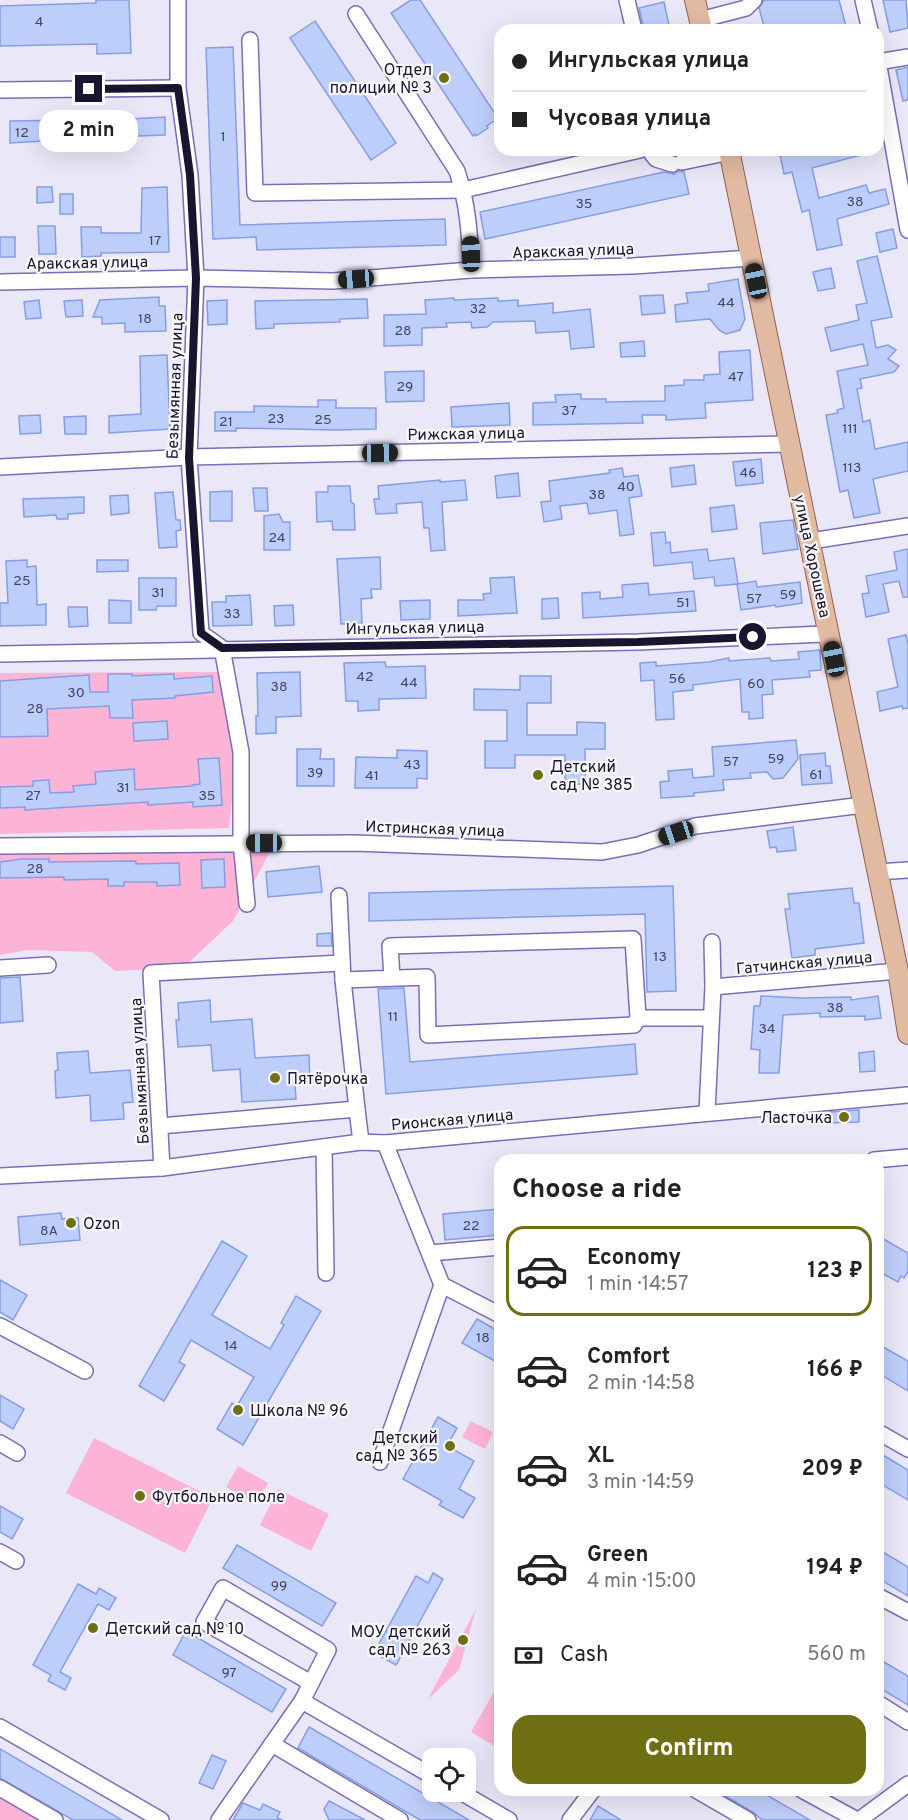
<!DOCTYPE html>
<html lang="en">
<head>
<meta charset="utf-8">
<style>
  body { margin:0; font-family:Overpass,sans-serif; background:#f6f6f6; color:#222; height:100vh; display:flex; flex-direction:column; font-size:22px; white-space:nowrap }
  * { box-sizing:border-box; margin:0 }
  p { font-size:20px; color:#767676 }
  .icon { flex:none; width:33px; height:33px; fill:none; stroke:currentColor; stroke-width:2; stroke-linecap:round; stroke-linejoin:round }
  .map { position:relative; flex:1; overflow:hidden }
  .drawer { position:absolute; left:494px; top:1154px; width:390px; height:642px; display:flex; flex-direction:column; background:#fff; border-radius:18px; box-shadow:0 6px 24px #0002 }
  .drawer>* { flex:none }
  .top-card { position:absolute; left:494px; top:24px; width:390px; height:132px; border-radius:18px; box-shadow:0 6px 24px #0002; display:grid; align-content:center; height:132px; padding:0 18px; background:#fff }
  .tools { position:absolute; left:422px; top:1748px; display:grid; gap:12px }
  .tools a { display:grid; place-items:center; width:54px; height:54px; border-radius:12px; background:#fff; box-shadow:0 6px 24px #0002; font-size:30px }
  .end { position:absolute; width:27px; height:27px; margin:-14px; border:8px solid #191430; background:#fff; box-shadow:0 0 0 3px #fff }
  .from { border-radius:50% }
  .bubble { position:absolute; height:42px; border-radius:18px; background:#fff; box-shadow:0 6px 24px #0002; font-size:20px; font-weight:700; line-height:42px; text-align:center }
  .car { position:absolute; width:18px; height:36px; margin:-18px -9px; border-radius:8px; box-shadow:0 0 4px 2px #0007; background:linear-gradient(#222 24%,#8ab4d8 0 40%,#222 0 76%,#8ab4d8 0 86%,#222 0) }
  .top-card b { display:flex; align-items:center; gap:21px; height:57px; font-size:22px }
  .top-card b+b { border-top:2px solid #e0e0e0 }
  .top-card i { width:15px; height:15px; background:#222 }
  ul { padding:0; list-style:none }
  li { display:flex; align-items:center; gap:18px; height:90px; margin:0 12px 9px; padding:0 6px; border:3px solid transparent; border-radius:18px }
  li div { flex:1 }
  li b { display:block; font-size:22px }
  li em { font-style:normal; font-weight:700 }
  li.current { border-color:#6e6f12 }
  li>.icon { width:54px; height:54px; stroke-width:1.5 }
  h2 { padding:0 18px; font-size:27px; line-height:72px }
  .pay { display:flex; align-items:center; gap:15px; height:66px; padding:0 18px; font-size:22px }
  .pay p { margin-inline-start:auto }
  .cta { display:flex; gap:12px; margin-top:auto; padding:12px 18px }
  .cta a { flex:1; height:69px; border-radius:18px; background:#6e6f12; color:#fff; font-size:24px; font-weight:700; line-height:69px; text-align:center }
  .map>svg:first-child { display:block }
  .green { fill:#fcb3d5 }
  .building { fill:#becefb; stroke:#869de4; stroke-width:1.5 }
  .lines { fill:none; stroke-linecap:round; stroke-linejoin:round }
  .minor-casing { stroke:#796eb5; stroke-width:18 }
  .major-casing { stroke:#8f6151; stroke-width:22 }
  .minor { stroke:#fff; stroke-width:15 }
  .major { stroke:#e2b9a1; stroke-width:20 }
  .route { stroke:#191430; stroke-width:8 }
  .poi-dot { fill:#6e6f12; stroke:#f8f8f8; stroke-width:2 }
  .labels { text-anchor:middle; stroke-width:4.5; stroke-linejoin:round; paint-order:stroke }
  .number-label { font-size:14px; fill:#424263 }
  .poi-label { font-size:16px; fill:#191430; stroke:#f8f8f8; text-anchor:start }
  .street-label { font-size:16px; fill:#191430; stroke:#f8f8f8 }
</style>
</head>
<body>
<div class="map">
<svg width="908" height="1820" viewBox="0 0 908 1820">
  <rect width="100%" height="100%" fill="#eae8f8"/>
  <!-- green -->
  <g class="green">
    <polygon points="219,672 235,764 229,828 0,834 0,673"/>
    <polygon points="271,850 233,921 183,968 115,971 92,952 28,950 0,955 0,853"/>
    <polygon points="471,1421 493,1432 485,1449 462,1437"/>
    <polygon points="94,1438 213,1498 185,1553 66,1493"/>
    <polygon points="238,1466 268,1483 256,1504 226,1487"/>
    <polygon points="278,1489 329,1514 311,1551 260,1525"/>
    <polygon points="476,1609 459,1670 428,1699"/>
    <polygon points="499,1683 499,1749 471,1732"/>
    <polygon points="0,1787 56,1820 0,1820"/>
  </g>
  <!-- building -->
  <g class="building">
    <polygon points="96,0 129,0 131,53 97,54 97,44 0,46 0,6 96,3"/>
    <polygon points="411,0 420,0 498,118 487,126 488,128 476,136 475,134 473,136 391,13"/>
    <polygon points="764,0 839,0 847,30 765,30 759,8"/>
    <polygon points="883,0 906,0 908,28 890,32"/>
    <polygon points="664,2 670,30 644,30 639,8"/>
    <polygon points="315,21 396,143 371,160 290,38"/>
    <polygon points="233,47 240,225 445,219 446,245 257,250 256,237 213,239 206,48"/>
    <polygon points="908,67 908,100 903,101 896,70"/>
    <polygon points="165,117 165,135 110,137 110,146 97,147 96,138 10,143 10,121 76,120 76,122"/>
    <polygon points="779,150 861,150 861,155 812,168 819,198 866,185 869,193 885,189 889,204 837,219 842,245 817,250 809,210 802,212 792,172 784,174"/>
    <polygon points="679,171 684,172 689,194 485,239 480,212 664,172 674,174"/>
    <polygon points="37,187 52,187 53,202 37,203"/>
    <polygon points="167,187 169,252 101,253 101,256 82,257 81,227 101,227 101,233 141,233 142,188"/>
    <rect x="60" y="194" width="13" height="20"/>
    <polygon points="38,226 55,226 56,254 39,254"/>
    <polygon points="893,229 897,248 880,252 876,233"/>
    <rect x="0" y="237" width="15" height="20"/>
    <polygon points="877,256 892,317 871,321 876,348 888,345 896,350 888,359 899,366 894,372 860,379 862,388 857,389 863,422 870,420 875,449 908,442 908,471 873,479 880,513 854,518 848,490 840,492 826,415 838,413 837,410 844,408 837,371 868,365 863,344 831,351 825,328 859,320 856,305 867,303 857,261"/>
    <polygon points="831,268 835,288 818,291 813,272"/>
    <polygon points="738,279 745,319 740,330 726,334 719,330 710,319 676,322 675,305 688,303 686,293 709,291 708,284"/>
    <polygon points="663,295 665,313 642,315 640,296"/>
    <polygon points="159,297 159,306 165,306 166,331 125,332 125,323 102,324 102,317 93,317 100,300"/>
    <polygon points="454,298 454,300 498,298 498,301 518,300 518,306 553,303 553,313 590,309 594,347 571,349 569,331 536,333 535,321 493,322 487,327 472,328 471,322 446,323 447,327 422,328 422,345 384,346 384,315 426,314 425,300"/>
    <polygon points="367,299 368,318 340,319 340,322 274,324 274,328 256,329 255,301"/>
    <polygon points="39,300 41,318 26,319 24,302"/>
    <polygon points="82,300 83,316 66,317 64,301"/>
    <polygon points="227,300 227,324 208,325 207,301"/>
    <polygon points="644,341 645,356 621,357 620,343"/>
    <polygon points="750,350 753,400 705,403 706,418 666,420 666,415 642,415 643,423 533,425 533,403 556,402 555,395 581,394 581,399 606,399 606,402 665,401 665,386 684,385 684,380 704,380 704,375 720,374 719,352"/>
    <polygon points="167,355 170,429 109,433 109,416 141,414 140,356"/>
    <polygon points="424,371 424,401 386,402 385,372"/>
    <polygon points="318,400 336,400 336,408 376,408 376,429 336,430 236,428 236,431 215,431 215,412 254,412 254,406 318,407"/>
    <polygon points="509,403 510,425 452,427 451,407"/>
    <polygon points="40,415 41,433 20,434 19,416"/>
    <polygon points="86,416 86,434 65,434 64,417"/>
    <polygon points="761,459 763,483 736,486 733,462"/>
    <polygon points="694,465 696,484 672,487 670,468"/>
    <polygon points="622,468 624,477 638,475 642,496 629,498 634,534 620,536 617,510 589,514 587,503 560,506 562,519 544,522 541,502 551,501 549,481 610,473 609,470"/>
    <polygon points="518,473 520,496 497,498 495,476"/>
    <polygon points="440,480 440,482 465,480 467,500 442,502 445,550 431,551 429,528 424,528 422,502 396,504 397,513 376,514 374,499 379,499 378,486"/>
    <polygon points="328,486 350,486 351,502 354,504 355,530 333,530 332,521 317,522 316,492 328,492"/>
    <polygon points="253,488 267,488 268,511 255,511"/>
    <polygon points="232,491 232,521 210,521 210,492"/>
    <polygon points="173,492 176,520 180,520 181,530 176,531 177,547 159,548 155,493"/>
    <polygon points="128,495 129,513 111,515 110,496"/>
    <polygon points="84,497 84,513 68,514 68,519 57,519 56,515 24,517 23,499"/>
    <polygon points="734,505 737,529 712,532 710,508"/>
    <polygon points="279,514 283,522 290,522 290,550 264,550 264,516"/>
    <polygon points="793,520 798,549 763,554 760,523"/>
    <polygon points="665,532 666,543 670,542 671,553 707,549 709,561 734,558 738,584 715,586 714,577 694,579 692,562 654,566 651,533"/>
    <polygon points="908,549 908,597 903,597 899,581 883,584 889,612 866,617 862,594 869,593 866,576 897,570 894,552"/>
    <polygon points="380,557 381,589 371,589 372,598 361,599 362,623 341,624 337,559"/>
    <polygon points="27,560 27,567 36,566 37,605 46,604 46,625 0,626 0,603 8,603 6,561"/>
    <polygon points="97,560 128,560 128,571 97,572"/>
    <polygon points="514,577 517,613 458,616 458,600 484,600 483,594 491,593 490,578"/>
    <polygon points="139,578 176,578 176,606 157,606 156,610 139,610"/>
    <polygon points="756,581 757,587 800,582 802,603 776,607 775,605 741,610 737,584"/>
    <polygon points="648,583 649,595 694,591 696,611 583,618 582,593 600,592 600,599 623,597 622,585"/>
    <polygon points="250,595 252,625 213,626 212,602 226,602 226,596"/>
    <polygon points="558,598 559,618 542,619 542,599"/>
    <polygon points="109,600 131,601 131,623 109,623"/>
    <polygon points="430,600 430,619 401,620 400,601"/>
    <polygon points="293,605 294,625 275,626 274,606"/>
    <polygon points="68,607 87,607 88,626 69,627"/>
    <polygon points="906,635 908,644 908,708 903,709 902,706 880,711 877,692 898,687 888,639"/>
    <polygon points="820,650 821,670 809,671 810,677 772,680 773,694 762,695 763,718 749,719 749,712 742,712 740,679 693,685 693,690 673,692 674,719 656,720 654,680 641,681 640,663 656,662 656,666 709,662 729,658 729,661 770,658 771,661 799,659 798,652"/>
    <polygon points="385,662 386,667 425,666 426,698 379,699 379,710 358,711 358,701 346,701 344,663"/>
    <polygon points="300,672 301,716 276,717 276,733 256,734 256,716 258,716 257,673"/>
    <polygon points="108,674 132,674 132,676 174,674 174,679 212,676 213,692 175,696 175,698 132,700 133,718 110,718 109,706 47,709 48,736 0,737 0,681 89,675 90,692 108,692"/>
    <polygon points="520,676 551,676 551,703 527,703 527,735 577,735 577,722 605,723 605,749 585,749 585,784 565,784 565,755 515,755 515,768 485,768 485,741 507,741 507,710 474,710 474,689 520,690"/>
    <polygon points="167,721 168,739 134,741 133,723"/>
    <polygon points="796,740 798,759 783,778 773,779 767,772 750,773 751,778 723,780 724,790 694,793 694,796 661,798 660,782 669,781 668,771 692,769 693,778 714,776 712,747"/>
    <polygon points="297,749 321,749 320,759 334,759 334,786 297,786"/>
    <polygon points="397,750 427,751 427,779 417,778 417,788 355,788 356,757 397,758"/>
    <polygon points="825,753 826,766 830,766 832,783 802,785 800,755"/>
    <polygon points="219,758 222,805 193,807 193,802 148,805 148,802 25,810 25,807 0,808 0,787 33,786 33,781 49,780 50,793 74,792 73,786 96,784 95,772 134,769 135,790 192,786 192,785 200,784 198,759"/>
    <polygon points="793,827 796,850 777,852 776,847 770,848 767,831"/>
    <polygon points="22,859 49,859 49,862 136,861 136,864 179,863 180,885 157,886 157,882 124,882 124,886 108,886 108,879 64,880 64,877 0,878 0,862"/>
    <polygon points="224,859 225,887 202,888 201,860"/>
    <polygon points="319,866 322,892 268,897 266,872"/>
    <polygon points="673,886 676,991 647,992 645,914 369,921 369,893"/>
    <polygon points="852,888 854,903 859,903 864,943 815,949 815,955 792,958 785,909 790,909 788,894"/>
    <polygon points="331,933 332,946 317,946 317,934"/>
    <polygon points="20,977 23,1021 0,1023 0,978"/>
    <polygon points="404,988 410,1062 635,1044 637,1074 386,1094 378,989"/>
    <polygon points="761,996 801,998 851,997 851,1000 878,996 881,1018 865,1020 865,1016 820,1017 820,1013 783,1015 779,1073 759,1073 760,1050 751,1049 754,1006 760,1006"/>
    <polygon points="210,1000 211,1022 252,1019 255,1058 309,1055 310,1084 295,1084 296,1099 242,1102 240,1069 213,1071 211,1045 178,1047 176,1020 179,1020 178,1003"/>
    <polygon points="88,1051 90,1073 130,1070 133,1102 123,1103 124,1119 91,1121 90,1095 56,1098 55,1071 58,1070 57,1053"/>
    <polygon points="874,1051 875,1071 860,1072 859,1053"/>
    <polygon points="859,1110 859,1122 829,1123 829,1112"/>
    <polygon points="500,1209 500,1235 445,1240 443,1214"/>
    <polygon points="61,1213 62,1219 78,1218 80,1240 20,1245 18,1217"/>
    <polygon points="878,1236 908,1253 908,1272 904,1278 901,1276 898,1282 878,1271"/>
    <polygon points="222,1241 247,1256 212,1315 270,1349 284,1325 281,1323 296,1296 321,1311 243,1445 217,1429 232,1403 237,1406 254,1377 191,1340 179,1362 185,1365 164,1401 139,1386"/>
    <polygon points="0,1280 27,1295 13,1320 0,1312"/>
    <polygon points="477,1319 500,1332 500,1364 462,1343"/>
    <polygon points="878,1344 908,1361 908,1391 878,1373"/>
    <polygon points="0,1395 24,1409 13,1429 0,1421"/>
    <polygon points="438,1417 457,1428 447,1446 474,1461 459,1489 475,1498 463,1518 439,1505 442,1501 403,1479"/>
    <polygon points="878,1452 908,1470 908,1500 878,1482"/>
    <polygon points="0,1506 23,1519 12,1539 0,1532"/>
    <polygon points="237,1545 336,1603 322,1626 223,1568"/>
    <polygon points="878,1549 908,1567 908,1596 878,1578"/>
    <polygon points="433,1573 443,1579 396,1665 374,1653 416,1576 428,1583"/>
    <polygon points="78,1584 96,1594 99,1588 116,1598 109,1610 98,1604 60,1672 71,1678 65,1690 48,1681 51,1675 33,1665"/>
    <polygon points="186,1631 286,1689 272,1712 173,1655"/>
    <polygon points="884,1662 908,1676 908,1705 878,1687 878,1673"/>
    <polygon points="309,1727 469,1820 420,1820 298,1748"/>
    <polygon points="0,1749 122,1820 73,1820 0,1778"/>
    <polygon points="212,1755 226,1761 213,1789 199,1783"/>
    <polygon points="715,1790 758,1790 810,1820 762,1820 753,1812"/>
    <polygon points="329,1801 365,1820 329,1820 324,1809"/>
    <polygon points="243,1803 260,1810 263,1804 280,1812 277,1818 283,1820 233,1820"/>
    <polygon points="598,1806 621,1820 590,1820"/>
  </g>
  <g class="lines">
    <!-- minor casing -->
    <g class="minor-casing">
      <g id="minor">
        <polyline points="178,0 178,88 190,175 196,278 189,457 201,633 222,648 241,752 241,842 247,904"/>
        <polyline points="627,0 634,30"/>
        <polyline points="863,0 870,30"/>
        <path d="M356,14L457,171C468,204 470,236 471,270"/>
        <polyline points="700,20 746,8 754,0"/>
        <polyline points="250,40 255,193 463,190 640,150"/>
        <polyline points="878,61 908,230"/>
        <polyline points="878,62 908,57"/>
        <polyline points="0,90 178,88"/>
        <polyline points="649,150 656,159 672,164"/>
        <polyline points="682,162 730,152"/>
        <polyline points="0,282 196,278 333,281 471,270 633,266 751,258"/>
        <polyline points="0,467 189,457 790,444"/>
        <polyline points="811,541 908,526"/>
        <polyline points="0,654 638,642 823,634 830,638"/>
        <polyline points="0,846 355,843 602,852 638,845 695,826 863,805"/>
        <polyline points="877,872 908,870"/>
        <polyline points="339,896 343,980 357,1109"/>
        <polyline points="0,968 48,965"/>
        <polyline points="343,980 427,977 428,1035 634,1025 638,1018 633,939 390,946 392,978"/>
        <polyline points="713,987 898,971"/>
        <polyline points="638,1018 711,1018"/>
        <polyline points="707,1112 713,987 712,942"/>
        <polyline points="160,1126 357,1109 361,1142"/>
        <polyline points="385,1143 442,1285 500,1315"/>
        <polyline points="324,1147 326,1273"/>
        <polyline points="874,1160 908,1157"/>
        <polyline points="162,1168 151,973 342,963"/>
        <polyline points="0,1176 162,1168 361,1142 385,1143 908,1095"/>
        <polyline points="430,1253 500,1247"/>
        <polyline points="0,1326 85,1371"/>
        <polyline points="878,1432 908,1449"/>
        <polyline points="0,1443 17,1453"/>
        <polyline points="380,1462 442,1285"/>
        <polyline points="0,1552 16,1561"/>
        <polyline points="878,1596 908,1612"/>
        <polyline points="302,1701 432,1776"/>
        <polyline points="878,1703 908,1722"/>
        <polyline points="0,1727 161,1820"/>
        <polyline points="272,1744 400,1820"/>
        <polyline points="0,1788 55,1820"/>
        <polyline points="696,1790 748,1820"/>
        <polyline points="802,1790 857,1820"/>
        <polyline points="459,1791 509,1820"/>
        <polyline points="219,1820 302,1701 328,1650 223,1588 204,1622 311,1683"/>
        <polyline points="570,1820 593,1790"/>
        <polyline points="859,1820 908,1784"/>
      </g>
    </g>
    <!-- major casing -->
    <g class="major-casing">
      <g id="major">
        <polyline points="695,0 702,30"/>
        <polyline points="729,150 898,971 908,1034"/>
      </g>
    </g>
    <!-- minor -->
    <use href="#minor" class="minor"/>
    <!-- major -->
    <use href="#major" class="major"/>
  </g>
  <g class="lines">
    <!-- route -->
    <polyline class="route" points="89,89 178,88 190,175 196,278 189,458 201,633 222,648 638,642 753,637"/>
  </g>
  <!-- markers -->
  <g class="poi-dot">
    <circle cx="444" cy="78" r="6"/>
    <circle cx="538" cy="775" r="6"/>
    <circle cx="275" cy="1078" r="6"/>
    <circle cx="844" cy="1117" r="6"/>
    <circle cx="71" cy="1223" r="6"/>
    <circle cx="238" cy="1410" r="6"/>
    <circle cx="450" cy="1446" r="6"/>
    <circle cx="140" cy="1496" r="6"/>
    <circle cx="93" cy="1628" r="6"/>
    <circle cx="463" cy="1640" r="6"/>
  </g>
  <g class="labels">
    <!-- number labels -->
    <g class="number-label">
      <text x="39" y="26">4</text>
      <text x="22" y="137">12</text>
      <text x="223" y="141">1</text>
      <text x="855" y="206">38</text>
      <text x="584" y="208">35</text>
      <text x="155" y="245">17</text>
      <text x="726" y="307">44</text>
      <text x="478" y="313">32</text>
      <text x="145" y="323">18</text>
      <text x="403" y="335">28</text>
      <text x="736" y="381">47</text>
      <text x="405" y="391">29</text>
      <text x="569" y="415">37</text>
      <text x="276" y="423">23</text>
      <text x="323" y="424">25</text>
      <text x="226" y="426">21</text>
      <text x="850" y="433">111</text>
      <text x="852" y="472">113</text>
      <text x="748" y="477">46</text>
      <text x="626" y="491">40</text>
      <text x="597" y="499">38</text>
      <text x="277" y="542">24</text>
      <text x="22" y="585">25</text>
      <text x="158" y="597">31</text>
      <text x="788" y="599">59</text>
      <text x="754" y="603">57</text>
      <text x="683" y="607">51</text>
      <text x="232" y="618">33</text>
      <text x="365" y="681">42</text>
      <text x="677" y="683">56</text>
      <text x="409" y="687">44</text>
      <text x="756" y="688">60</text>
      <text x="279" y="691">38</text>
      <text x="76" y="697">30</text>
      <text x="35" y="713">28</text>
      <text x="776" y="763">59</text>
      <text x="731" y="766">57</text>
      <text x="412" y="769">43</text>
      <text x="315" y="777">39</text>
      <text x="816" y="779">61</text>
      <text x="372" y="780">41</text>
      <text x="123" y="792">31</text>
      <text x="33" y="800">27</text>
      <text x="207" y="800">35</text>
      <text x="35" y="873">28</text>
      <text x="660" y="961">13</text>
      <text x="835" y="1012">38</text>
      <text x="393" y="1021">11</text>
      <text x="767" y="1033">34</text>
      <text x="471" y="1230">22</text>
      <text x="49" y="1235">8А</text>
      <text x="483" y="1342">18</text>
      <text x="231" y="1350">14</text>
      <text x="279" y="1590">99</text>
      <text x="229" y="1677">97</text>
    </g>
    <!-- poi labels -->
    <g class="poi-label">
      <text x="432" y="75" text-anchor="end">Отдел<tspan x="432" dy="18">полиции № 3</tspan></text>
      <text x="550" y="772">Детский<tspan x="550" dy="18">сад № 385</tspan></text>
      <text x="287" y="1084">Пятёрочка</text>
      <text x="832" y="1123" text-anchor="end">Ласточка</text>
      <text x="83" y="1229">Ozon</text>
      <text x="250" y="1416">Школа № 96</text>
      <text x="438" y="1443" text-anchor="end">Детский<tspan x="438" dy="18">сад № 365</tspan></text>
      <text x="152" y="1502">Футбольное поле</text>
      <text x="105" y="1634">Детский сад № 10</text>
      <text x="451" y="1637" text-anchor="end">МОУ детский<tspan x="451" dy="18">сад № 263</tspan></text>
    </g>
    <!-- street labels -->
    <g class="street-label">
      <text transform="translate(573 250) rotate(-2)" y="6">Аракская улица</text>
      <text transform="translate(87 262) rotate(-1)" y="6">Аракская улица</text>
      <text transform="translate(174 386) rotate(-88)" y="6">Безымянная улица</text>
      <text transform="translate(466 433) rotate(-1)" y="6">Рижская улица</text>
      <text transform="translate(813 556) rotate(78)" y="6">улица Хорошева</text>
      <text transform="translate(415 627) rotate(-1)" y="6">Ингульская улица</text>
      <text transform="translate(435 828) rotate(2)" y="6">Истринская улица</text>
      <text transform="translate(804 962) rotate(-5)" y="6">Гатчинская улица</text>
      <text transform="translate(139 1071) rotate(-93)" y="6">Безымянная улица</text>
      <text transform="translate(452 1119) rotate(-5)" y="6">Рионская улица</text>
    </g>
  </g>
</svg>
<div class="tools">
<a><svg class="icon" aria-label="locate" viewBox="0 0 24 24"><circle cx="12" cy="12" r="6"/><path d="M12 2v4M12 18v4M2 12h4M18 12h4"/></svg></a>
</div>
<i class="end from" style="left:753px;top:637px"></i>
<i class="end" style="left:89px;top:89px"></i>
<div class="bubble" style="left:39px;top:110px;width:99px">2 min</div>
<i class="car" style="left:471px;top:254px;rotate:358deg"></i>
<i class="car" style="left:356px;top:279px;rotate:266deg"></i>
<i class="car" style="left:756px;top:281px;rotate:348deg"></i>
<i class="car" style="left:380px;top:453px;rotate:89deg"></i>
<i class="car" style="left:834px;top:659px;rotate:349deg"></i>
<i class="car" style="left:676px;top:833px;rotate:252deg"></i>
<i class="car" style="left:264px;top:843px;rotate:270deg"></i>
<div class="top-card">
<b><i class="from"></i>Ингульская улица</b>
<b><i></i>Чусовая улица</b>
</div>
<section class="drawer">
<h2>Choose a ride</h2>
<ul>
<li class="current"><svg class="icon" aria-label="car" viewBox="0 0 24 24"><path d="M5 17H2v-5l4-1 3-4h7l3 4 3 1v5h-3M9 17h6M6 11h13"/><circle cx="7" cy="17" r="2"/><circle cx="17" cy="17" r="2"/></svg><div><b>Economy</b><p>1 min · 14:57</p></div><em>123 ₽</em></li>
<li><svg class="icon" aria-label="car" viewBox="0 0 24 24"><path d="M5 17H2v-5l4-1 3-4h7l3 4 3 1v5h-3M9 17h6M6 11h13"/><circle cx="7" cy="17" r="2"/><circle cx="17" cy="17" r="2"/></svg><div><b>Comfort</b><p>2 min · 14:58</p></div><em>166 ₽</em></li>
<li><svg class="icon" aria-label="car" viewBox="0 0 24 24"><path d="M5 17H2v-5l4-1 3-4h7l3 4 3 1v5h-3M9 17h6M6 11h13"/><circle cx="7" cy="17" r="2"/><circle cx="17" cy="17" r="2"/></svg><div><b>XL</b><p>3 min · 14:59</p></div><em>209 ₽</em></li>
<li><svg class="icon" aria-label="car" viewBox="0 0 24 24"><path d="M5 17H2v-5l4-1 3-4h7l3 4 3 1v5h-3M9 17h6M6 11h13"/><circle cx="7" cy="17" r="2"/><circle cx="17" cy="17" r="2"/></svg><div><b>Green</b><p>4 min · 15:00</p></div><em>194 ₽</em></li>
</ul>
<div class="pay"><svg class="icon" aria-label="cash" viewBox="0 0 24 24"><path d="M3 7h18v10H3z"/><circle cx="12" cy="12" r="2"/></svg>Cash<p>560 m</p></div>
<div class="cta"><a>Confirm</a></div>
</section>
</div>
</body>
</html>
